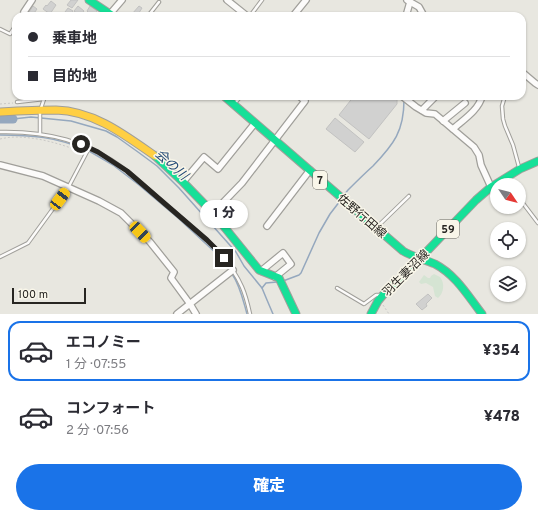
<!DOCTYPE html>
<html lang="ja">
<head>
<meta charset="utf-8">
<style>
  body { margin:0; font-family:Overpass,"Noto Sans JP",sans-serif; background:#f2f2f3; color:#2b2b33; height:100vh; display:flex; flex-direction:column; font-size:15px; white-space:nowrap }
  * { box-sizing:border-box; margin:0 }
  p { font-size:13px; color:#7c7c81 }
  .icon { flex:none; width:22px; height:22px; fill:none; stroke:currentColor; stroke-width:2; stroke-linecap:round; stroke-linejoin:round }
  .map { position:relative; height:314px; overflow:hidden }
  .side { display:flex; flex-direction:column; background:#fff; flex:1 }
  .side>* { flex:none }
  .guide { position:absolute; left:12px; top:12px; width:514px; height:88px; border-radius:12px; box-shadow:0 1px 3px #0004; display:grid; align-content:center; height:88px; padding:0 16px; background:#fff }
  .needle { width:26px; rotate:125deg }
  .buttons { position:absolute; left:490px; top:178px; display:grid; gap:8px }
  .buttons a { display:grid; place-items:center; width:36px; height:36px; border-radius:50%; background:#fff; box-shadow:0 1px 3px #0004; font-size:20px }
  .scale { position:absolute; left:12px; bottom:10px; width:74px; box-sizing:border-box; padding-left:4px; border:2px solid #272521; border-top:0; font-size:11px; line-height:14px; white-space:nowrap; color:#272521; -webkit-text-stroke:3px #f9f6e9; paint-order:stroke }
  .end { position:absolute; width:18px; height:18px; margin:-9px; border:5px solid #272521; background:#fff; box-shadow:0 0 0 2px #fff }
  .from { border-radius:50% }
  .bubble { position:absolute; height:28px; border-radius:14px; background:#fff; box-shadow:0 1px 3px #0004; font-size:13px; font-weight:800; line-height:28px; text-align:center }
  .car { position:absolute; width:12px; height:24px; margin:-12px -6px; border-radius:5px; box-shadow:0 0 3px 1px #0007; background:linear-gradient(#f5c518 24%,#345 0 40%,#f5c518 0 76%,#345 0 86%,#f5c518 0) }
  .guide b { display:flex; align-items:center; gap:14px; height:38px; font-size:15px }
  .guide b+b { border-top:1px solid #e1e1e2 }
  .guide i { width:10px; height:10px; background:#2b2b33 }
  ul { padding:7px 0 0; list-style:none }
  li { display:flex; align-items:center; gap:12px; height:60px; margin:0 8px 6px; padding:0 8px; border:2px solid transparent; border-radius:12px }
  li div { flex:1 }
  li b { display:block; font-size:15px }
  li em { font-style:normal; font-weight:800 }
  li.selected { border-color:#1a73e8 }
  li>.icon { width:36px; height:36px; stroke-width:1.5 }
  .button { display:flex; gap:8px; margin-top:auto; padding:8px 16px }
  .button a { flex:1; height:46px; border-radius:24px; background:#1a73e8; color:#fff; font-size:16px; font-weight:800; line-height:46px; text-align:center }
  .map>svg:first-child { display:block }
  .green { fill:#d5e4d3 }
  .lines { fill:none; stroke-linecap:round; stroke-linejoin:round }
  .stream { stroke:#95a8be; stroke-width:1.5 }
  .river { stroke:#95a8be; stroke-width:9 }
  .building { fill:#d1d1d0; stroke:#c2c2c1 }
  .lane-casing { stroke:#a09f9a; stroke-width:4.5 }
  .street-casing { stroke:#a09f9a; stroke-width:8 }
  .fast-casing { stroke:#a09f9a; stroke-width:9 }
  .slow-casing { stroke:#a09f9a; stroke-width:9 }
  .path { stroke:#c9c8c6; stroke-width:1; stroke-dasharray:2 2; stroke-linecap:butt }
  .lane { stroke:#fcfbfa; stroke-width:2.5 }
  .street { stroke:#fcfbfa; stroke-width:5.5 }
  .fast { stroke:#16e098; stroke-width:7 }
  .slow { stroke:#ffcf43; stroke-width:7 }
  .route { stroke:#272521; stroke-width:5 }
  .labels { text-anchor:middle; stroke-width:3; stroke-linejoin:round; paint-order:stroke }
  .shield { fill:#f9f6e9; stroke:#66645d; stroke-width:1 }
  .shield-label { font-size:11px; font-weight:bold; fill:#272521 }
  .street-label { font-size:12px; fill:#272521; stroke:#f9f6e9 }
  .water-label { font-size:13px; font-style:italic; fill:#1d4673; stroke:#f9f6e9 }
</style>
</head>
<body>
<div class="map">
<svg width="538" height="314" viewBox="0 0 538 314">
  <rect width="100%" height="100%" fill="#e8e7e0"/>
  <!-- green -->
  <path class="green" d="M434,274L440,277C445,283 444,293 438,298L435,296L433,287L426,283L421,284L419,282L424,275L428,278H430L431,276Z"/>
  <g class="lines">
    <!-- stream -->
    <g class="stream">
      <polyline points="13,119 31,117 71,121 106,131 117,137 138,152 157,166 179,188 236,252 244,266 262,288 267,300 273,314"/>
      <path d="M0,135C31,135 57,137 86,150"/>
      <polyline points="89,151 113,165 139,185 178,218 218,255 229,269"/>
      <path d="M343,196L348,190C356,182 364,174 373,166C394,144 404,131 404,100"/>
      <path d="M232,274C240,285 243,300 247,314"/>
      <polyline points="283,281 299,275 301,273 319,233 330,214 340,201"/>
      <polyline points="262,288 266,283 277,282"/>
    </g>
    <!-- river -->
    <polyline class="river" points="0,119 13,119"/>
  </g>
  <!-- building -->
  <g class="building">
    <polygon points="71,0 78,0 72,8 67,5"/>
    <polygon points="51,1 56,5 50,14 43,9 46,5 47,6"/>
    <polygon points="33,6 37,9 32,16 31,16 28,14"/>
    <polygon points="78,6 84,11 80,16 74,11"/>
    <polygon points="90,6 97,11 94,16 89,15 89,16 86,16 88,12 87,11"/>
    <polygon points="139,6 142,8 137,16 128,16 130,12 132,14"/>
    <polygon points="68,8 73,11 70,16 62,16"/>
    <polygon points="354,96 397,96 397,104 369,139 339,115"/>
    <polygon points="335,118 364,142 355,152 326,129"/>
    <polygon points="428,294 432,298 426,304 427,306 422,310 416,304"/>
  </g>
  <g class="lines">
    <!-- lane casing -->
    <g class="lane-casing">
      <g id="lane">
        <polyline points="148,16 159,2"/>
        <polyline points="250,16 262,0"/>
        <polyline points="0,29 10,34 16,25"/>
        <polyline points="505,96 502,106 503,119 505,126 513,145 519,167"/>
        <polyline points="17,102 44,99"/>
        <polyline points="235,103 241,96"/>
        <path d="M0,132C48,131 87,141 126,170C138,179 149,190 160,200C179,216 198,232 216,249C226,260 236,273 242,287C246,296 248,305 250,314"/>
        <polyline points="40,133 40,111 45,96"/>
        <polyline points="519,198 538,223"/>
        <polyline points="377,227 409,196"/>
        <polyline points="0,257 28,243 68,188 89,148"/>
        <polyline points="337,288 364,304 376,295 381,295"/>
      </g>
    </g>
    <!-- street casing -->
    <g class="street-casing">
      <g id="street">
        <polyline points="227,0 247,16"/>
        <polyline points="407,0 419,7 424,16"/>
        <polyline points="24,12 32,0"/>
        <polyline points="110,14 122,0"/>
        <polyline points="293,16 306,0"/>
        <polyline points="406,16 410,2"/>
        <polyline points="522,72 535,83 538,85"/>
        <polyline points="402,96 416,107 426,113 435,114 474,147 479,155 481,165 491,187"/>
        <polyline points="422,110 436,96"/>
        <polyline points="443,121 465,103"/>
        <path d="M453,129C463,120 479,110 482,96"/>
        <polyline points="0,165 43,176 99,201 121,213 150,242 174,272 171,278 190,304 196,314"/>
        <polyline points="183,182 204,157 218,169 255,123"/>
        <polyline points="213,213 242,183 305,101 299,96"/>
        <polyline points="267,226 310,170"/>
        <polyline points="261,271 283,253 291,264 275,277"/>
        <polyline points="177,314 233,270"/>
      </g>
    </g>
    <!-- fast casing -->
    <g class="fast-casing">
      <g id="fast">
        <polyline points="89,0 113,16"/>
        <path d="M224,96L403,251C413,257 424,259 435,264C456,275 468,296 482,314"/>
        <polyline points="155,156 183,182 213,213 259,270 279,278 296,314"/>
        <polyline points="371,314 378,301 388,289 409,270 476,200 491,187 520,169 538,161"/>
      </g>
    </g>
    <!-- slow casing -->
    <g class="slow-casing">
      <path id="slow" d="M0,112C18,111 37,110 56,110C94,111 125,135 155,156"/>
    </g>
    <!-- path -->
    <g class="path">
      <polyline points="0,104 13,103"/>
      <path d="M0,139C5,138 10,137 15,137C38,137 61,144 82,152"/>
      <polyline points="383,305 389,314"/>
    </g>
    <!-- lane -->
    <use href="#lane" class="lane"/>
    <!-- street -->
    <use href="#street" class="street"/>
    <!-- fast -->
    <use href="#fast" class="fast"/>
    <!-- slow -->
    <use href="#slow" class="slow"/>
  </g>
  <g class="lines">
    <!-- route -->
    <polyline class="route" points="81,144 98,152 127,171 207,240 216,249 224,258"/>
  </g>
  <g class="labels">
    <!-- shield labels -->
    <g class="shield">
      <rect x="313" y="171" width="14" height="18" rx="3"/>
      <rect x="437" y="220" width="22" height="18" rx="3"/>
    </g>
    <g class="shield-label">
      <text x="320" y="184">7</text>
      <text x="448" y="233">59</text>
    </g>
    <!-- street labels -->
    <g class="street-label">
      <text transform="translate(362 216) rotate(41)" y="4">佐野行田線</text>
      <text transform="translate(406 273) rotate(-45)" y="4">羽生妻沼線</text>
    </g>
    <!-- water labels -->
    <g class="water-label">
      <text transform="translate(172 164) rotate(42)" y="5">会の川</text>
    </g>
  </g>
</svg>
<div class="buttons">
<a><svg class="needle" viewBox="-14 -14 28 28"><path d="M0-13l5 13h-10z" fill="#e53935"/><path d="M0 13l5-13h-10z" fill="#7c7c81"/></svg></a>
<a><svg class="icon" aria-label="locate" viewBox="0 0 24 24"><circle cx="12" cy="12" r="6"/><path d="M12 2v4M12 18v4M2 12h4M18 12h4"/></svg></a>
<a><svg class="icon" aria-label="layers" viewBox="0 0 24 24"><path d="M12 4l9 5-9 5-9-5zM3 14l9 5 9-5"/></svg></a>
</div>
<div class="scale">100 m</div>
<i class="end from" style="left:81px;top:144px"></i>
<i class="end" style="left:224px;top:258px"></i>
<div class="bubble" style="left:200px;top:200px;width:48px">1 分</div>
<i class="car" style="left:60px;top:199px;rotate:37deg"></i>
<i class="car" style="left:140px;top:232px;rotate:136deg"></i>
<div class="guide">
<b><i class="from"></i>乗車地</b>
<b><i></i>目的地</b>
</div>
</div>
<section class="side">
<ul>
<li class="selected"><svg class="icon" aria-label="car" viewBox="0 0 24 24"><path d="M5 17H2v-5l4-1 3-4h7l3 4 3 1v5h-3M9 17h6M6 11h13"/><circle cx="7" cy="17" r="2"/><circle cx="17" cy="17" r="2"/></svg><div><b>エコノミー</b><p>1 分 · 07:55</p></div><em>¥354</em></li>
<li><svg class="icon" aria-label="car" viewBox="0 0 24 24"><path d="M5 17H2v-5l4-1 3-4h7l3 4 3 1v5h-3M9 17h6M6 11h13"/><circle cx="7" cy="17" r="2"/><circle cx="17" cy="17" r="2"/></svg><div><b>コンフォート</b><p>2 分 · 07:56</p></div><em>¥478</em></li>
</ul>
<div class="button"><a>確定</a></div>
</section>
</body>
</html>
